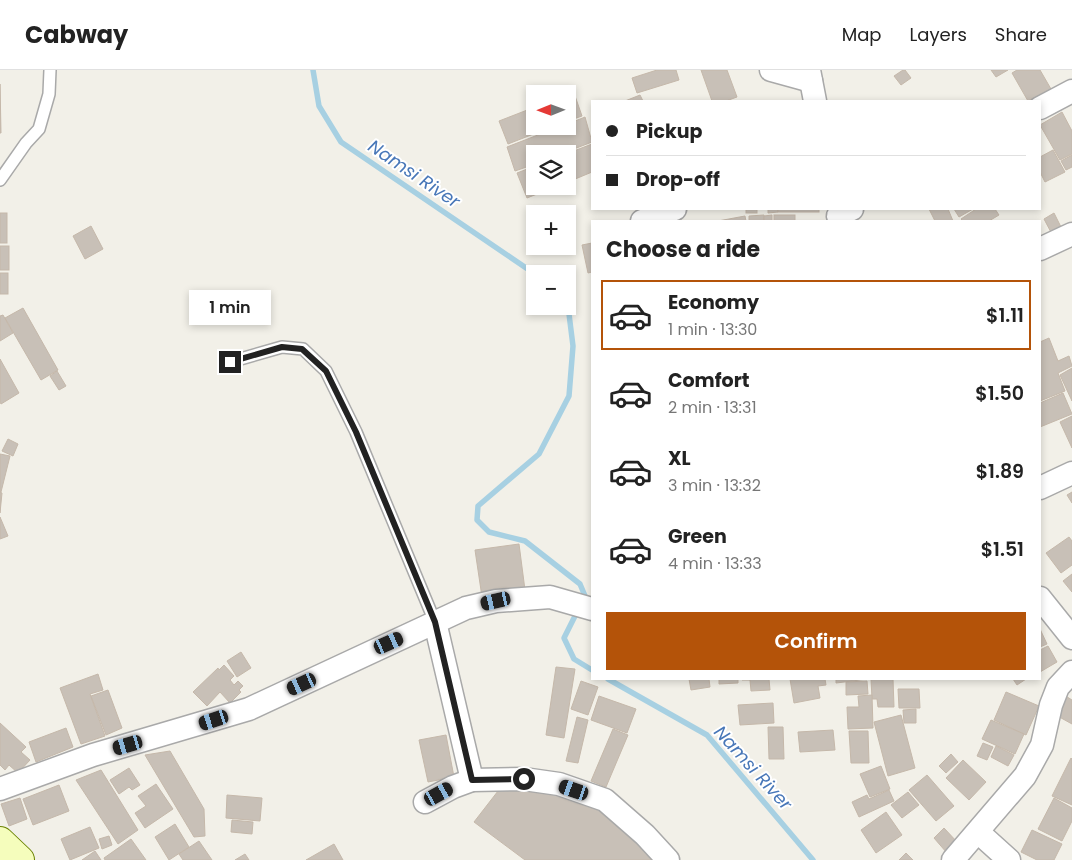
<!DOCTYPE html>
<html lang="en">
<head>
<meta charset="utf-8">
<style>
  body { margin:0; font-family:Poppins,sans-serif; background:#f2f2f2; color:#222; height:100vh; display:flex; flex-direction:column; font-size:19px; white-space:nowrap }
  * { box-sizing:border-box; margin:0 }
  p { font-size:16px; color:#767676 }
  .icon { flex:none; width:28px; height:28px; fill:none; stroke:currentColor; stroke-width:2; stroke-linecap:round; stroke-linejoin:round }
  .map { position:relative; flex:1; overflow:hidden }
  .sheet { position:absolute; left:591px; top:150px; width:450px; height:460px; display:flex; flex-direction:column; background:#fff; border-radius:0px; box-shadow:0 2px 8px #0003 }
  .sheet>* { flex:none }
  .hud { position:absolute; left:591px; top:30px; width:450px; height:110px; border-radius:0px; box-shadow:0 2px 8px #0003; display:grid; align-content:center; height:110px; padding:0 15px; background:#fff }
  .needle { width:32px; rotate:269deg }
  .fabs { position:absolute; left:526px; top:15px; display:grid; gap:10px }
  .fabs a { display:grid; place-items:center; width:50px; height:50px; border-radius:0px; background:#fff; box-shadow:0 2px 8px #0003; font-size:25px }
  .end { position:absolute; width:22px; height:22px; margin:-11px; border:6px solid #222; background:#fff; box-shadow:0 0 0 2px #fff }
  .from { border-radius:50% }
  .bubble { position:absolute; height:35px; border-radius:0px; background:#fff; box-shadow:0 2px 8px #0003; font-size:16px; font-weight:600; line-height:35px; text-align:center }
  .car { position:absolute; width:15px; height:30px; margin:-15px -8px; border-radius:6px; box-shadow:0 0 4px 1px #0007; background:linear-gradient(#222 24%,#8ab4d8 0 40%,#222 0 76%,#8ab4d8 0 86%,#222 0) }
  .hud b { display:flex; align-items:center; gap:18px; height:48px; font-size:19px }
  .hud b+b { border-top:1px solid #e0e0e0 }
  .hud i { width:12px; height:12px; background:#222 }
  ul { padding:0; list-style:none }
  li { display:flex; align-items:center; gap:15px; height:70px; margin:0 10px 8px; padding:0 5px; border:2px solid transparent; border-radius:0px }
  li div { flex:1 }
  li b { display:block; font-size:19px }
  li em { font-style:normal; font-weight:600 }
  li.current { border-color:#b45309 }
  li>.icon { width:45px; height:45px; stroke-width:1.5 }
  h2 { padding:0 15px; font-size:22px; line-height:60px }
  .cta { display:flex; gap:10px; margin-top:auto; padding:10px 15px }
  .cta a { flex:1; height:58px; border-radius:0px; background:#b45309; color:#fff; font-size:20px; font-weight:600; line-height:58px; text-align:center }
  header { display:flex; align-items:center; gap:30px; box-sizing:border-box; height:70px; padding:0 25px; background:#fff; border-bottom:1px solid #e0e0e0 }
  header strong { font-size:24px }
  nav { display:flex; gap:28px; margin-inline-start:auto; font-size:18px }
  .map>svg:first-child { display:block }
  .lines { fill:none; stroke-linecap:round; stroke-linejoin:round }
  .stream { stroke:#a7d0e2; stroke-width:5.5 }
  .building { fill:#c8c0b7; stroke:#c5b8aa }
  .lane-casing { stroke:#a9a9a9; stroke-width:14 }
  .street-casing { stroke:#a9a9a9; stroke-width:25 }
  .secondary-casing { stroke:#6a8200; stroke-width:30 }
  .lane { stroke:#fff; stroke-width:11 }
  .street { stroke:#fff; stroke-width:22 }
  .secondary { stroke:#f5fdbc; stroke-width:28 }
  .route { stroke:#222; stroke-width:6 }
  .labels { text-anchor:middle; stroke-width:4; stroke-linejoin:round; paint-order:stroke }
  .water-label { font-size:18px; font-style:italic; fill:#4877b8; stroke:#fff }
</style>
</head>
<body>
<header>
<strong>Cabway</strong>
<nav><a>Map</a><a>Layers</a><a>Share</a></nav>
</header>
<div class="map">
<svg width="1072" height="790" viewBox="0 0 1072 790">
  <rect width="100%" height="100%" fill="#f2f0e8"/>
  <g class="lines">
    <!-- stream -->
    <g class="stream">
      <polyline points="313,0 319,36 341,72 535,204"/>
      <polyline points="564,236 569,244 573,276 569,326 539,384 478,436 477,450 489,462 525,471 580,514 585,526 582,532"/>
      <polyline points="578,540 564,568 574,589 592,600"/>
      <polyline points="608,609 707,665 813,790"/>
    </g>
  </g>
  <!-- building -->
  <g class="building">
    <polygon points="657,0 676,0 679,10 637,23 632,8"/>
    <polygon points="701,0 727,0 737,27 726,31 712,31"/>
    <polygon points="903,0 905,0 911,8 901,15 894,6"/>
    <polygon points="991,0 1008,0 996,7"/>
    <polygon points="1017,0 1040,0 1051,19 1028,31 1012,3"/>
    <polygon points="0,14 1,63 0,63"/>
    <polygon points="574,23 582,46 568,51 568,25"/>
    <polygon points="640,25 643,31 625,31"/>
    <polygon points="535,37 535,56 554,56 508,74 499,51"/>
    <polygon points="1062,42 1072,61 1072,84 1060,90 1040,55"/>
    <polygon points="585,47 592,72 561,84 535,84 535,94 515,101 507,77 561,56 568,56 568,54"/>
    <polygon points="592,74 592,102 568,112 566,84"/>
    <polygon points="1053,80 1065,102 1045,112 1040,102 1040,87"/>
    <polygon points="1072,85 1072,97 1066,100 1061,91"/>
    <polygon points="535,96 535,116 557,116 527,128 517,103"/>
    <rect x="746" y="139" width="11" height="4"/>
    <polygon points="768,139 778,139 778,142 768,143"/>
    <rect x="778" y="139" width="41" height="3"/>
    <polygon points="929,139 948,139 953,151 935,151"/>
    <polygon points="954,139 973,139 959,147"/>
    <polygon points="976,139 995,139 999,145 989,151 963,151 961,149"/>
    <rect x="0" y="143" width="7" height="30"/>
    <polygon points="1054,143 1063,161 1053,166 1044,149"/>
    <polygon points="764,145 764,151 749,151 749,146"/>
    <polygon points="772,145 772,151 764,151 764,146"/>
    <rect x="774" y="145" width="21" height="6"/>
    <polygon points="745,146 746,151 718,151"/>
    <polygon points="91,156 103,179 85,189 73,166"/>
    <polygon points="592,173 592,202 588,203 582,175"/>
    <rect x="0" y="176" width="9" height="24"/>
    <rect x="0" y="203" width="8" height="21"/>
    <polygon points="23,238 58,300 41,310 5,248"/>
    <polygon points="3,245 13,263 0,271 0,246"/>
    <polygon points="1049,268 1058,291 1069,286 1072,296 1058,303 1065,321 1040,331 1040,272"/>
    <polygon points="0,289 19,323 1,334 0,332"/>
    <polygon points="1072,298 1072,331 1060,305"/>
    <polygon points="57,301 66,316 59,320 50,306"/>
    <polygon points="1063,323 1072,344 1040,357 1040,333"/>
    <polygon points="1072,346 1072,378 1060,352"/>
    <polygon points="8,369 18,374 13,386 2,381"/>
    <polygon points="0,384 10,386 1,422 0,422"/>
    <polygon points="0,422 2,423 0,443"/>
    <polygon points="1072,422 1072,433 1067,425"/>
    <polygon points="0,447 8,466 0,469"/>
    <polygon points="1069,467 1072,471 1072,495 1061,503 1046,483"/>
    <polygon points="519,474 525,520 482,527 475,480"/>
    <polygon points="1072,504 1072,522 1063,511"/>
    <polygon points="1040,559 1047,574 1040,577"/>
    <polygon points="1048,576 1057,592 1040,602 1040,580"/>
    <polygon points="241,582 251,598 237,607 227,591"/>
    <polygon points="224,595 234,606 230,610 234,615 238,611 243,616 239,620 241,622 230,633 220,622 207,636 193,622 218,598 219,600"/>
    <polygon points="556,597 575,599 564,668 546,665"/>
    <polygon points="98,604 103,620 90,624 105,666 81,674 60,618"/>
    <polygon points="689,609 709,609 710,617 691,620"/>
    <polygon points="719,609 738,609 738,613 719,614"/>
    <polygon points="742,609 769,609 770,620 751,621 750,610 742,610"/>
    <polygon points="790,609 825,609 826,615 818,616 820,628 794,633"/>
    <polygon points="836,609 868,609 836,613"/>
    <polygon points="871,609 893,609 894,637 878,637 877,629 872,629"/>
    <polygon points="1013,609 1026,609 1017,615"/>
    <polygon points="581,611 598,617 588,645 571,639"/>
    <polygon points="867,611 868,624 846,625 846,612"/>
    <polygon points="898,619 919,619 920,638 899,638"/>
    <polygon points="108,620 122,658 106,665 91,626"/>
    <polygon points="1006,622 1039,636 1026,665 994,650"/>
    <polygon points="872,625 873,658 848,659 847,637 859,637 858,626"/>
    <polygon points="1064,625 1072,630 1072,654 1054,644"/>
    <polygon points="599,626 636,639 627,663 591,650"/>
    <polygon points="773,633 774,653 740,655 738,635"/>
    <polygon points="916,639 916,653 904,653 903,640"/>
    <polygon points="901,645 915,698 888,706 874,652"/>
    <polygon points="577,647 588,650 578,693 566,691"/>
    <polygon points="991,650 1024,664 1015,684 982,669"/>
    <polygon points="0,653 26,677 21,682 30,690 18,703 9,695 5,700 0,695"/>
    <polygon points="768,657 783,657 784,689 769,689"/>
    <polygon points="66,658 73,677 36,692 29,672"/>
    <polygon points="613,659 628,665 606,717 591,711"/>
    <polygon points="833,660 835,680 800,682 798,662"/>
    <polygon points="849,661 868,661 869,693 851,693"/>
    <polygon points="446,665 454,707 428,712 419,670"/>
    <polygon points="983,673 993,677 987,690 977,686"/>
    <polygon points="996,676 1014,685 1008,696 991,687"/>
    <polygon points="170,681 204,739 205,766 194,767 145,685"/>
    <polygon points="951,684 958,692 946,703 939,696"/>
    <polygon points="1071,688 1072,689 1072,735 1052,726"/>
    <polygon points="963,690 986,712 969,730 946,708"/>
    <polygon points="881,696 890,719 870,727 860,704"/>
    <polygon points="129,698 140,715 132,720 129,717 119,724 110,710"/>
    <polygon points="101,700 138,760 118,774 76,710"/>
    <polygon points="927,705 954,736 936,751 909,720"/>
    <polygon points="505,712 540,714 607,740 666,790 525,790 474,752"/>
    <polygon points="156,714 173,739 145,758 135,743 146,736 138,726"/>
    <polygon points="59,715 69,741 33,755 23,729"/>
    <polygon points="889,720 894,731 859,747 852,732 867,725 869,729"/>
    <polygon points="908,722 919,735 902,748 891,735"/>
    <polygon points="227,725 262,728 260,751 226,748"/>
    <polygon points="20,728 27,749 9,756 1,734"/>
    <polygon points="1054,728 1072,738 1072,751 1062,771 1038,759"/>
    <polygon points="886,742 902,765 876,783 861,760"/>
    <polygon points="232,750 253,752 252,764 231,762"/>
    <polygon points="175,754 189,777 169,790 155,767"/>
    <polygon points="90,757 99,778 70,790 61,769"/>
    <polygon points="944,758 958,773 947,783 934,768"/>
    <polygon points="1032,760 1062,774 1054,790 1037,790 1021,782"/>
    <polygon points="109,766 112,775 102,779 99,769"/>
    <polygon points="131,769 146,790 105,790 104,788"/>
    <polygon points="199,771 212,790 183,790 179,784"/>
    <polygon points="334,774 343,790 306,790"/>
    <polygon points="95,781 101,790 82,790"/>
    <polygon points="906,783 913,790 899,790"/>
    <polygon points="245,784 249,790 235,790"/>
  </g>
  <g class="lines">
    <!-- lane casing -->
    <g class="lane-casing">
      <g id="lane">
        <polyline points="0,110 26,73 39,59 49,24 50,0"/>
        <polyline points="230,292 282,277 303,279 326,301 356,362 435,552"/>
      </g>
    </g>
    <!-- street casing -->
    <g class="street-casing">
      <g id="street">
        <polyline points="771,0 811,11"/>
        <polyline points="809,0 815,31"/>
        <polyline points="1040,38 1072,21"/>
        <polyline points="838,146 852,139"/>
        <polyline points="642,151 675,139"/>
        <polyline points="1040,179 1072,164"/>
        <polyline points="1040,418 1072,403"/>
        <polyline points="1040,528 1072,568"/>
        <polyline points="435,552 472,710"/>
        <polyline points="0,719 93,685 249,639 466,538 496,531 550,527 592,539"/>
        <polyline points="425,732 453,717 472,710 524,709 559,714 605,730 645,765 668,790"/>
        <polyline points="978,762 1009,790"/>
        <polyline points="953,790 1025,706 1042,675 1051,635 1058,617 1072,602"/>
      </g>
    </g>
    <!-- secondary casing -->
    <g class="secondary-casing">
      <polyline id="secondary" points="0,771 20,790"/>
    </g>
    <!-- lane -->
    <use href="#lane" class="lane"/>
    <!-- street -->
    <use href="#street" class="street"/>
    <!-- secondary -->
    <use href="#secondary" class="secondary"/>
  </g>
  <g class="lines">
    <!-- route -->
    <polyline class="route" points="230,292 282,277 302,279 326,301 356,362 435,552 472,710 524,709"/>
  </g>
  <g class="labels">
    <!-- water labels -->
    <g class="water-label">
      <text transform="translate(414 104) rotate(34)" y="6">Namsi River</text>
      <text transform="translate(753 698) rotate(48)" y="6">Namsi River</text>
    </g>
  </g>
</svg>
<div class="fabs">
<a><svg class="needle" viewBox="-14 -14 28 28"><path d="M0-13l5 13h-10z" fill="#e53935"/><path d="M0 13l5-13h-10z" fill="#767676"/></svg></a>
<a><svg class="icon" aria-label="layers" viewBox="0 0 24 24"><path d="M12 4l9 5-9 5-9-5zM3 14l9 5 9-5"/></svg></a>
<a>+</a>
<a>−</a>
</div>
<i class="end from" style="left:524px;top:709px"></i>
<i class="end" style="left:230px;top:292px"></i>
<div class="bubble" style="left:189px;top:220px;width:82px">1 min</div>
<i class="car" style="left:496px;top:531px;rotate:257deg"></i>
<i class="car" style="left:389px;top:573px;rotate:66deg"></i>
<i class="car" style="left:302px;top:614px;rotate:245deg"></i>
<i class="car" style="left:214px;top:650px;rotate:252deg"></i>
<i class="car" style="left:128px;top:675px;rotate:254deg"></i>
<i class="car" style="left:574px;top:720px;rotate:289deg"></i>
<i class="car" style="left:439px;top:724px;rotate:61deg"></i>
<div class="hud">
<b><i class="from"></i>Pickup</b>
<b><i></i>Drop-off</b>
</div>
<section class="sheet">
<h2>Choose a ride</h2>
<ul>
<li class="current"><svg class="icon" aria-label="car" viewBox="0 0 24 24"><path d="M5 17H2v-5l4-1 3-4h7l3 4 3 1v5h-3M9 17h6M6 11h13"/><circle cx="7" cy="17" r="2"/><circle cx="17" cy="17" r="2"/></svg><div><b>Economy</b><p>1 min · 13:30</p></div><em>$1.11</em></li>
<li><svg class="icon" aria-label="car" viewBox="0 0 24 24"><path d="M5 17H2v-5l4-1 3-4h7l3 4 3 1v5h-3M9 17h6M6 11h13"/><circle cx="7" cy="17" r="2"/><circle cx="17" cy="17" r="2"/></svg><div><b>Comfort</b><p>2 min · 13:31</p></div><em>$1.50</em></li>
<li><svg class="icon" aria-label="car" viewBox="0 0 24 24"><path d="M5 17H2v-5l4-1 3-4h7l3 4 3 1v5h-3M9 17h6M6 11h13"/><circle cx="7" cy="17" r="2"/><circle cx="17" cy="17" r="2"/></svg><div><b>XL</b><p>3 min · 13:32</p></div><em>$1.89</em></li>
<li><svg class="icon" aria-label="car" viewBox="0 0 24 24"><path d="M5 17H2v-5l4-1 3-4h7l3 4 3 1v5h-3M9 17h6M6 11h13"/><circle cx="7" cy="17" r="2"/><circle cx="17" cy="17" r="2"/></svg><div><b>Green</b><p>4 min · 13:33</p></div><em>$1.51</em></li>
</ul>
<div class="cta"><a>Confirm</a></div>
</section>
</div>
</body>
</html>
